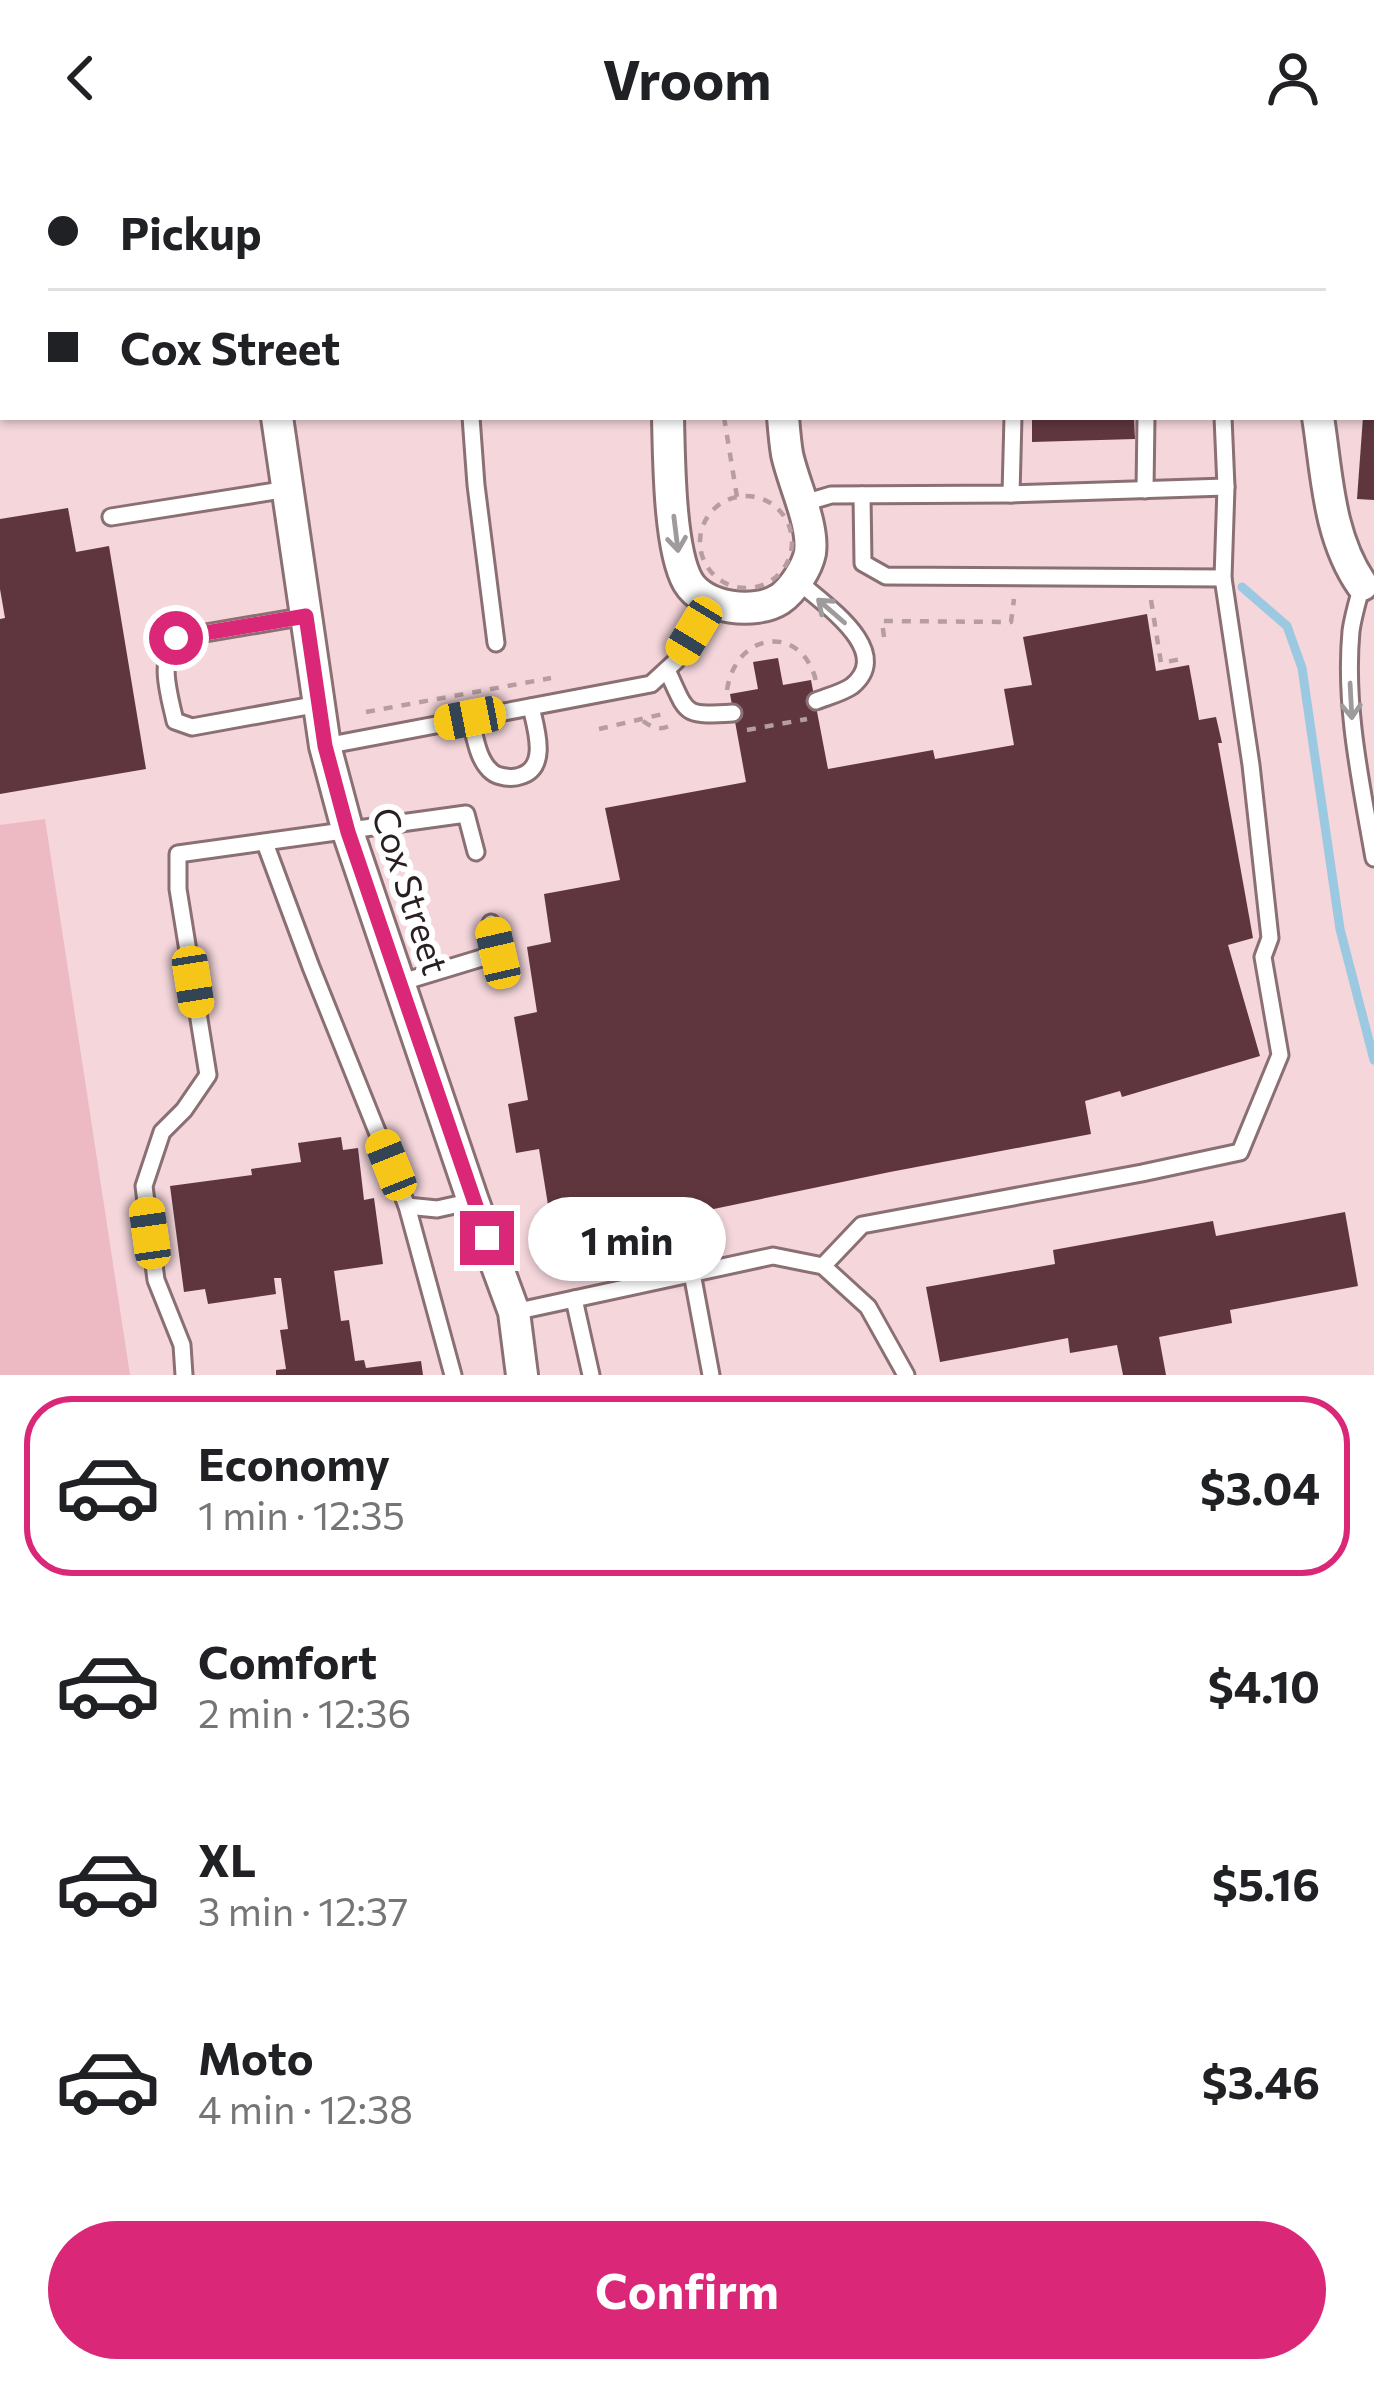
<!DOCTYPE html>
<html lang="en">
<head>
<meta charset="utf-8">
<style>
  body { margin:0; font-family:Commissioner,sans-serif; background:#f6f6f6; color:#202124; height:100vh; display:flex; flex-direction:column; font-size:45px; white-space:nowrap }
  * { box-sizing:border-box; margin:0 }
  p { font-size:39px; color:#757577 }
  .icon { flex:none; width:66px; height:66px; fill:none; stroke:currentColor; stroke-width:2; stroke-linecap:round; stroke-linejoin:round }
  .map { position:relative; height:1219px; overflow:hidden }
  .panel { display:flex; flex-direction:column; background:#fff; flex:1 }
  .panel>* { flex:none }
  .banner { position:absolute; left:0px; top:0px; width:1374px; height:264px; box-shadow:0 3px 9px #0004; display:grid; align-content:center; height:264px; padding:0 48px; background:#fff }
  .end { position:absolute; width:54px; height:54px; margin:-27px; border:15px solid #db2777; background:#fff; box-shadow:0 0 0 6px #fff }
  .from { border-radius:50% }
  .bubble { position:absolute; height:84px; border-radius:42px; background:#fff; box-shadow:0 3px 9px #0004; font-size:39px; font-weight:700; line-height:84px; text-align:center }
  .car { position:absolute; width:36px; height:72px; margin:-36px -18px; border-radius:15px; box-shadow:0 0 9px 3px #0007; background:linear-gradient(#f5c518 24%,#345 0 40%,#f5c518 0 76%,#345 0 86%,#f5c518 0) }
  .banner b { display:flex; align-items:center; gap:42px; height:114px; font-size:45px }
  .banner b+b { border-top:3px solid #e0e0e0 }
  .banner i { width:30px; height:30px; background:#202124 }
  ul { padding:21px 0 0; list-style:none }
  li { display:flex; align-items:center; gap:36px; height:180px; margin:0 24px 18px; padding:0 24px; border:6px solid transparent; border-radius:48px }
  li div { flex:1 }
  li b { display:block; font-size:45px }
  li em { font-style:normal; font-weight:700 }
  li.current { border-color:#db2777 }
  li>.icon { width:108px; height:108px; stroke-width:1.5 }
  .cta { display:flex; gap:24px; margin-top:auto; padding:24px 48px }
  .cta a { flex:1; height:138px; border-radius:72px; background:#db2777; color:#fff; font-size:48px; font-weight:700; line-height:138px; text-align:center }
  header { display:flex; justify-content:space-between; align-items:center; height:156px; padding:0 48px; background:#fff; font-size:54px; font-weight:700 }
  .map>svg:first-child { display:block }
  .green { fill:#edbac3 }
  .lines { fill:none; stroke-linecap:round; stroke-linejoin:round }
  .stream { stroke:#9ac9e1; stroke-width:9 }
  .building { fill:#5f363e }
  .service-casing { stroke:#8a6f73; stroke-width:21 }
  .minor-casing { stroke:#8a6f73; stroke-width:36 }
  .path { stroke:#b59da1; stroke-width:4.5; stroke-dasharray:9 9; stroke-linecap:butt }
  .service { stroke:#fff; stroke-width:15 }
  .minor { stroke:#fff; stroke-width:30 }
  .oneway { stroke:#9f9a9b }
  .route { stroke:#db2777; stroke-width:15 }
  .labels { text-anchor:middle; stroke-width:12; stroke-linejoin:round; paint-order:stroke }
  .street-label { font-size:36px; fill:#2a1f20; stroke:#fff }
</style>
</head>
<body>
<header><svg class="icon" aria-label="back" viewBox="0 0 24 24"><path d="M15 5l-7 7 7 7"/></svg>Vroom<svg class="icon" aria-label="person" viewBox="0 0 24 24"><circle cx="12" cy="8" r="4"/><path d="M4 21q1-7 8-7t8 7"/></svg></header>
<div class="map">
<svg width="1374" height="1219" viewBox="0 0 1374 1219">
  <rect width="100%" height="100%" fill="#f4d6db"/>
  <!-- green -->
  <polygon class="green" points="45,663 130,1219 0,1219 0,669"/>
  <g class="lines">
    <!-- stream -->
    <polyline class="stream" points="1242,431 1287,470 1302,512 1340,773 1374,904"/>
  </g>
  <!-- building -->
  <g class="building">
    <polygon points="1032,261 1134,261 1135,283 1032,286"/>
    <polygon points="1363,261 1374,261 1374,344 1357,343"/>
    <polygon points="68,352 76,396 109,390 146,613 0,638 0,463 5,462 0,433 0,363"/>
    <polygon points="1147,458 1156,515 1189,509 1199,564 1216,561 1222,587 1218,587 1253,782 1228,789 1260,900 1122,941 1120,935 1085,945 1091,978 890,1016 594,1078 586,1043 548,1049 539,993 516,997 508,948 528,944 514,861 537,856 527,791 551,786 544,738 620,724 605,652 746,626 730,538 758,533 753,506 778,502 783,529 811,524 828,613 933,594 935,603 1014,589 1004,533 1032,529 1023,481"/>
    <polygon points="341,981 343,994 358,992 364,1044 374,1042 383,1108 334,1115 341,1165 349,1164 355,1205 364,1204 366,1212 421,1205 423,1219 276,1219 276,1214 286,1213 280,1174 288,1173 281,1122 274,1122 276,1138 208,1148 205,1133 184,1136 170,1030 252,1019 251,1013 301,1006 298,987"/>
    <polygon points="1345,1056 1358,1130 1230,1154 1232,1167 1159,1181 1166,1219 1123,1219 1117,1189 1070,1197 1068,1182 940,1206 926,1131 1055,1108 1053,1094 1213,1065 1216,1080"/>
  </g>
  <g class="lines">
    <!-- service casing -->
    <g class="service-casing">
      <g id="service">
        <polyline points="0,88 3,88"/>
        <polyline points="1371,90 1374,89"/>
        <polyline points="471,261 476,329 496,487"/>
        <polyline points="1145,334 1146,261"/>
        <polyline points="1011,338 1013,261"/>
        <polyline points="862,339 863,407 886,420 1223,422"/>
        <polyline points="801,348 831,339 1011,338 1226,331"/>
        <polyline points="111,361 288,333"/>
        <path d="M797,424C820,446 896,494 852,530C842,537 826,541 816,545"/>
        <path d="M1365,430L1362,429C1358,444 1353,460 1351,475C1344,551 1361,627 1374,702"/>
        <path d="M306,460L176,482C158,505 169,538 175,565L192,571L319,548"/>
        <path d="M667,514C688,559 682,560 733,557"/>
        <path d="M470,562C475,579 477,604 492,616C498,621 512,623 520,620C549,612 536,573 531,551"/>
        <polyline points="325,590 651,528 676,505 711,444"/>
        <polyline points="265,687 311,811 407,1050 437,1053 473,1045"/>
        <polyline points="399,827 498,797 491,767"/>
        <polyline points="407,1050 453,1219"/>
        <polyline points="823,1110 862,1069 1142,1017 1240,996 1280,899 1263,801 1270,782 1251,609 1223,422 1226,331 1223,261"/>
        <polyline points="692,1117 711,1219"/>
        <polyline points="574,1143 591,1219"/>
        <polyline points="514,1156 773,1100 823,1110 868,1151 906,1219"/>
        <polyline points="184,1219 182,1189 156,1124 144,1030 162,976 184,954 208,919 178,733 178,698 466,658 476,696"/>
      </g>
    </g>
    <!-- minor casing -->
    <g class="minor-casing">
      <g id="minor">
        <polyline points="197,0 456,3"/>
        <polyline points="811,0 812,3"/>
        <polyline points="722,3 723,0"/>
        <polyline points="1205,3 1278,0"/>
        <polyline points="277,261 325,590 348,676 473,1045 514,1156 522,1219"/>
        <path d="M668,261C669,300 669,393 688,426C704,453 755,459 780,443C793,434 807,412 810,397C814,368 793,327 787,298C785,286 784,273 783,261"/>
        <path d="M1318,261C1327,318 1328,380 1362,429"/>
      </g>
    </g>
    <!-- path -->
    <g class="path">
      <polyline points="724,261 737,341"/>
      <circle cx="746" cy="386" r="46"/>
      <polyline points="1151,444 1161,507 1181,503"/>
      <polyline points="884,481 882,465 1011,466 1014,443"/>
      <path d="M727,534C736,475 802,467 816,525"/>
      <polyline points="366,556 551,522"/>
      <path d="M643,565C654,573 661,575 673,568"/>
      <polyline points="599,573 663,558"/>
      <polyline points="747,574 807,563"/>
    </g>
    <!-- service -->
    <use href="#service" class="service"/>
    <!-- minor -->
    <use href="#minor" class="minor"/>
  </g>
  <!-- one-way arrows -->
  <defs><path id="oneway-shaft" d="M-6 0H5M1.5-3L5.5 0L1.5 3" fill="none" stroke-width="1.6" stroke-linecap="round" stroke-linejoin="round" transform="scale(3)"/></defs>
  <g class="oneway">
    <use href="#oneway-shaft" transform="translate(676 378) rotate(83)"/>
    <use href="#oneway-shaft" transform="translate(831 455) rotate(-139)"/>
    <use href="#oneway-shaft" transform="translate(1351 545) rotate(87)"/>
  </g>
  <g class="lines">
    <!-- route -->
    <polyline class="route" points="176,482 306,460 325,590 348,676 487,1082"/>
  </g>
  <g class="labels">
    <!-- street labels -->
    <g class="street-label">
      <text transform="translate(410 735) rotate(72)" y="13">Cox Street</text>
    </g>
  </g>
</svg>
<i class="end from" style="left:176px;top:482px"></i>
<i class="end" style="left:487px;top:1082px"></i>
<div class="bubble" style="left:528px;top:1041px;width:198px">1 min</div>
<i class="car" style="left:694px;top:475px;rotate:211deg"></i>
<i class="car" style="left:470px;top:562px;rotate:259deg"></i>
<i class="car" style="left:498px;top:797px;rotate:347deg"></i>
<i class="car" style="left:193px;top:826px;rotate:171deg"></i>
<i class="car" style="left:391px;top:1009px;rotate:338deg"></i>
<i class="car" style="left:150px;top:1077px;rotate:352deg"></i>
<div class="banner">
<b><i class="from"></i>Pickup</b>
<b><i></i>Cox Street</b>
</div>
</div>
<section class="panel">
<ul>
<li class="current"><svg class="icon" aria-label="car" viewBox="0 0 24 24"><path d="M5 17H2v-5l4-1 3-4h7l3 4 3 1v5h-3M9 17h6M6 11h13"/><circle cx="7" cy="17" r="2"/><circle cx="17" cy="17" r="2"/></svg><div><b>Economy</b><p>1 min · 12:35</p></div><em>$3.04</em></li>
<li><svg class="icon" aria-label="car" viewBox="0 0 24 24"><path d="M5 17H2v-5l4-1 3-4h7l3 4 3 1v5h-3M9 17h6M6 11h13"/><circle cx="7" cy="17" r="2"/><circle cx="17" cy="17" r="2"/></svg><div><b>Comfort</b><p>2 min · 12:36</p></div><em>$4.10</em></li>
<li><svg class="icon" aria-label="car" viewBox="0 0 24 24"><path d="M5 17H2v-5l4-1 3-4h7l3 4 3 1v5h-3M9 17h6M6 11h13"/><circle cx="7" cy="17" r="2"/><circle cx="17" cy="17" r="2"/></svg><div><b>XL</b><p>3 min · 12:37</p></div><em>$5.16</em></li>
<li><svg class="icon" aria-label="car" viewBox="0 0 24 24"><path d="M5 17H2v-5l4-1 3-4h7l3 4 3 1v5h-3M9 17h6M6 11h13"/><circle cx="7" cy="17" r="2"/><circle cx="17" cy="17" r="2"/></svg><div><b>Moto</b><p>4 min · 12:38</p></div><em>$3.46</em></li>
</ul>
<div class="cta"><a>Confirm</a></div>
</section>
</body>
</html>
